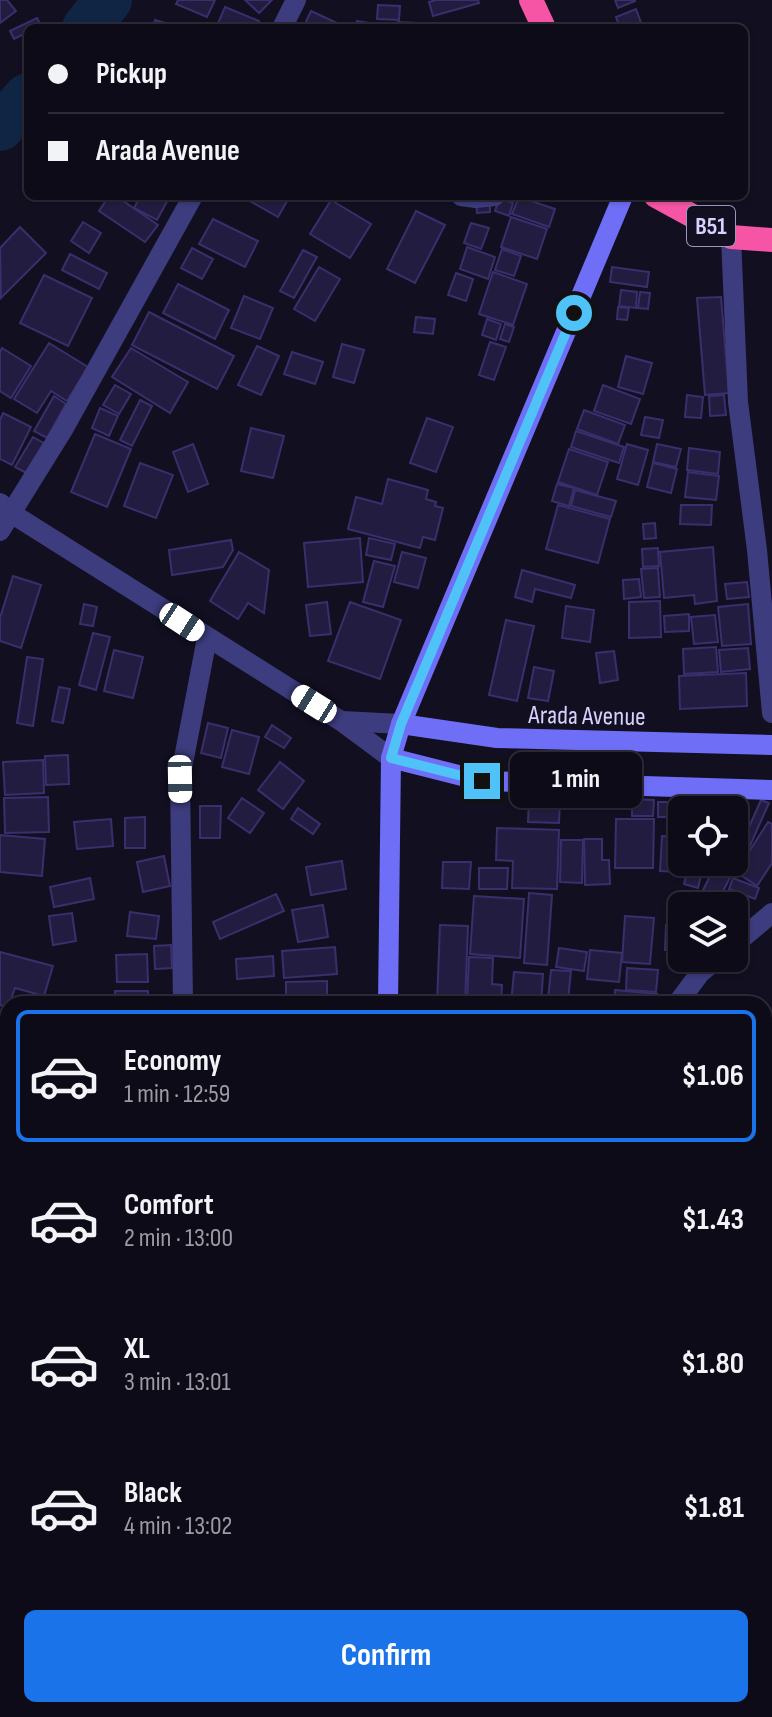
<!DOCTYPE html>
<html lang="en">
<head>
<meta charset="utf-8">
<style>
  body { margin:0; font-family:"Sofia Sans Condensed",sans-serif; background:#1c1926; color:#f1f3f6; height:100vh; display:flex; flex-direction:column; font-size:30px; white-space:nowrap }
  * { box-sizing:border-box; margin:0 }
  p { font-size:26px; color:#9b9ba2 }
  .icon { flex:none; width:44px; height:44px; fill:none; stroke:currentColor; stroke-width:2; stroke-linecap:round; stroke-linejoin:round }
  .map { position:relative; flex:1; overflow:hidden }
  .side { position:absolute; left:0px; top:996px; width:772px; height:722px; display:flex; flex-direction:column; background:#0e0b19; border-radius:24px 24px 0 0; box-shadow:0 2px 6px #0004,0 0 0 2px #2e2b38 }
  .side>* { flex:none }
  .hud { position:absolute; left:24px; top:24px; width:724px; height:176px; border-radius:12px; box-shadow:0 2px 6px #0004,0 0 0 2px #2e2b38; display:grid; align-content:center; height:176px; padding:0 24px; background:#0e0b19 }
  .buttons { position:absolute; left:668px; top:796px; display:grid; gap:16px }
  .buttons a { display:grid; place-items:center; width:80px; height:80px; border-radius:12px; background:#0e0b19; box-shadow:0 2px 6px #0004,0 0 0 2px #2e2b38; font-size:40px }
  .end { position:absolute; width:36px; height:36px; margin:-18px; border:10px solid #4fc3f7; background:#111; box-shadow:0 0 0 4px #111 }
  .from { border-radius:50% }
  .bubble { position:absolute; height:56px; border-radius:12px; background:#0e0b19; box-shadow:0 2px 6px #0004,0 0 0 2px #2e2b38; font-size:26px; font-weight:700; line-height:56px; text-align:center }
  .car { position:absolute; width:24px; height:48px; margin:-24px -12px; border-radius:10px; box-shadow:0 0 6px 2px #0007; background:linear-gradient(#fff 24%,#345 0 40%,#fff 0 76%,#345 0 86%,#fff 0) }
  .hud b { display:flex; align-items:center; gap:28px; height:76px; font-size:30px }
  .hud b+b { border-top:2px solid #2e2b38 }
  .hud i { width:20px; height:20px; background:#f1f3f6 }
  ul { padding:14px 0 0; list-style:none }
  li { display:flex; align-items:center; gap:24px; height:132px; margin:0 16px 12px; padding:0 8px; border:4px solid transparent; border-radius:12px }
  li div { flex:1 }
  li b { display:block; font-size:30px }
  li em { font-style:normal; font-weight:700 }
  li.current { border-color:#1a73e8 }
  li>.icon { width:72px; height:72px; stroke-width:1.5 }
  .action { display:flex; gap:16px; margin-top:auto; padding:16px 24px }
  .action a { flex:1; height:92px; border-radius:12px; background:#1a73e8; color:#fff; font-size:32px; font-weight:700; line-height:92px; text-align:center }
  .map>svg:first-child { display:block }
  .lines { fill:none; stroke-linecap:round; stroke-linejoin:round }
  .river { stroke:#102544; stroke-width:48 }
  .building { fill:#231c41; stroke:#3a2f6c; stroke-width:2 }
  .street { stroke:#3d3c7e; stroke-width:20 }
  .secondary { stroke:#6f6ef7; stroke-width:20 }
  .highway { stroke:#f654a5; stroke-width:24 }
  .route { stroke:#4fc3f7; stroke-width:10 }
  .labels { text-anchor:middle; stroke-width:7; stroke-linejoin:round; paint-order:stroke }
  .shield { fill:#120f21; stroke:#9b98bb; stroke-width:2 }
  .shield-label { font-size:24px; font-weight:bold; fill:#d6d2fd }
  .street-label { font-size:26px; fill:#d6d2fd; stroke:#120f21 }
</style>
</head>
<body>
<div class="map">
<svg width="772" height="1717" viewBox="0 0 772 1717">
  <rect width="100%" height="100%" fill="#120f21"/>
  <g class="lines">
    <!-- river -->
    <g class="river">
      <polyline points="86,28 108,0"/>
      <polyline points="0,127 28,97"/>
    </g>
  </g>
  <!-- building -->
  <g class="building">
    <polygon points="0,0 7,0 16,11 0,23"/>
    <polygon points="178,0 215,0 207,17 176,4"/>
    <polygon points="245,0 272,0 259,13"/>
    <polygon points="436,0 478,0 479,3 433,16 429,2"/>
    <polygon points="615,0 635,0 635,1 618,8"/>
    <polygon points="378,5 400,6 399,20 377,19"/>
    <polygon points="225,7 259,21 256,28 216,28"/>
    <polygon points="636,9 643,28 620,28 616,17"/>
    <polygon points="311,11 337,23 334,28 303,28"/>
    <polygon points="37,18 41,26 28,28 28,32 14,39 10,31"/>
    <polygon points="155,20 183,28 153,28"/>
    <polygon points="357,21 376,24 376,28 355,28"/>
    <polygon points="398,22 461,25 460,28 397,28"/>
    <polygon points="109,196 116,196 158,225 145,242 99,211"/>
    <polygon points="140,196 170,196 157,220 134,208"/>
    <polygon points="241,196 290,196 278,217"/>
    <polygon points="519,197 555,209 549,227 512,214"/>
    <polygon points="499,199 513,203 509,216 495,211"/>
    <polygon points="331,200 371,224 350,258 310,234"/>
    <polygon points="476,202 490,202 490,212 477,213"/>
    <polygon points="416,211 445,225 415,283 387,269"/>
    <polygon points="511,217 547,229 537,259 501,247"/>
    <polygon points="213,219 258,241 245,267 199,244"/>
    <polygon points="83,222 101,233 89,253 71,241"/>
    <polygon points="471,223 489,228 481,249 464,243"/>
    <polygon points="20,227 46,253 1,298 0,248"/>
    <polygon points="467,247 495,257 488,279 460,269"/>
    <polygon points="192,248 213,259 202,279 181,268"/>
    <polygon points="502,249 521,256 514,276 495,270"/>
    <polygon points="303,250 317,257 294,298 280,291"/>
    <polygon points="70,254 107,273 99,289 62,270"/>
    <polygon points="319,267 340,279 315,321 294,309"/>
    <polygon points="612,267 649,272 647,287 610,282"/>
    <polygon points="493,272 527,284 513,325 479,314"/>
    <polygon points="456,273 473,279 466,301 448,295"/>
    <polygon points="44,275 92,298 68,346 20,323"/>
    <polygon points="178,284 229,310 215,339 163,313"/>
    <polygon points="621,290 637,292 636,308 619,306"/>
    <polygon points="640,292 650,293 648,309 638,308"/>
    <polygon points="244,296 273,308 260,339 231,328"/>
    <polygon points="721,297 729,393 705,395 697,298"/>
    <polygon points="618,307 629,308 627,320 617,319"/>
    <polygon points="149,312 234,356 217,389 132,345"/>
    <polygon points="416,317 435,319 433,334 414,332"/>
    <polygon points="487,319 501,324 496,340 482,335"/>
    <polygon points="505,324 514,327 509,342 500,339"/>
    <polygon points="490,342 506,347 494,380 479,375"/>
    <polygon points="49,343 88,367 67,401 51,391 37,413 14,399"/>
    <polygon points="342,344 364,350 354,383 333,377"/>
    <polygon points="257,346 279,356 261,395 238,385"/>
    <polygon points="2,348 31,366 11,398 0,391 0,352"/>
    <polygon points="131,348 188,382 170,413 112,377"/>
    <polygon points="292,352 323,362 315,384 284,374"/>
    <polygon points="626,356 652,363 643,394 618,387"/>
    <polygon points="115,385 131,394 119,414 103,405"/>
    <polygon points="603,385 640,399 631,424 594,411"/>
    <polygon points="687,395 703,397 701,418 685,417"/>
    <polygon points="724,395 726,415 710,416 709,396"/>
    <polygon points="54,396 66,404 47,438 34,431"/>
    <polygon points="140,400 152,406 132,446 120,440"/>
    <polygon points="100,408 118,416 109,436 92,428"/>
    <polygon points="584,410 625,425 618,444 577,429"/>
    <polygon points="3,413 31,427 12,465 0,459 0,420"/>
    <polygon points="645,417 663,420 659,438 641,435"/>
    <polygon points="427,418 453,427 436,472 410,463"/>
    <polygon points="251,428 284,436 273,478 241,471"/>
    <polygon points="576,431 624,447 619,463 571,447"/>
    <polygon points="95,434 131,449 107,507 71,492"/>
    <polygon points="33,437 49,446 32,476 15,467"/>
    <polygon points="193,444 208,484 188,492 173,452"/>
    <polygon points="627,444 648,450 638,485 617,479"/>
    <polygon points="657,444 681,449 676,467 653,462"/>
    <polygon points="689,448 720,452 718,474 687,470"/>
    <polygon points="569,449 608,462 597,495 558,482"/>
    <polygon points="140,463 173,475 156,518 124,506"/>
    <polygon points="653,463 677,469 671,493 647,487"/>
    <polygon points="688,472 719,476 716,500 685,497"/>
    <polygon points="388,479 428,490 426,499 436,502 435,506 443,508 435,540 423,537 420,548 348,529 356,497 382,504"/>
    <polygon points="557,484 574,488 569,506 552,501"/>
    <polygon points="575,490 616,501 611,517 571,506"/>
    <polygon points="558,505 610,519 598,563 546,549"/>
    <polygon points="681,505 712,505 711,525 680,524"/>
    <polygon points="655,523 656,538 644,539 643,524"/>
    <polygon points="360,538 363,582 308,587 304,543"/>
    <polygon points="369,538 395,544 391,560 366,555"/>
    <polygon points="231,540 233,550 223,567 172,575 169,550"/>
    <polygon points="713,547 717,601 695,604 694,595 664,598 660,552"/>
    <polygon points="658,548 659,566 643,567 642,549"/>
    <polygon points="239,552 269,570 264,613 248,603 238,619 210,601"/>
    <polygon points="402,552 426,558 418,588 394,582"/>
    <polygon points="374,561 395,566 383,607 363,602"/>
    <polygon points="658,568 660,597 644,598 641,569"/>
    <polygon points="522,570 575,585 571,598 535,589 532,602 515,597"/>
    <polygon points="13,576 41,585 21,648 0,641 0,618"/>
    <polygon points="639,579 641,597 624,599 623,580"/>
    <polygon points="747,582 749,597 727,599 725,584"/>
    <polygon points="660,601 661,637 629,638 629,602"/>
    <polygon points="327,602 331,634 310,636 306,605"/>
    <polygon points="350,602 401,620 380,679 328,661"/>
    <polygon points="84,604 97,607 93,626 80,624"/>
    <polygon points="748,604 751,644 722,646 718,607"/>
    <polygon points="566,606 594,610 590,642 562,638"/>
    <polygon points="689,614 689,631 665,632 664,616"/>
    <polygon points="715,615 718,642 694,644 691,617"/>
    <polygon points="506,620 534,626 517,701 489,695"/>
    <polygon points="93,633 110,637 96,690 79,685"/>
    <polygon points="716,647 718,672 684,674 683,649"/>
    <polygon points="748,648 750,669 721,672 719,650"/>
    <polygon points="114,650 143,657 133,698 104,691"/>
    <polygon points="614,651 618,680 600,683 596,653"/>
    <polygon points="27,657 43,659 33,726 17,723"/>
    <polygon points="534,667 554,671 548,701 528,698"/>
    <polygon points="746,673 747,706 680,709 679,676"/>
    <polygon points="59,687 70,689 63,723 52,721"/>
    <polygon points="208,723 228,728 221,758 201,753"/>
    <polygon points="272,725 291,738 284,748 265,737"/>
    <polygon points="232,730 259,737 249,774 222,767"/>
    <polygon points="68,755 69,784 46,785 45,756"/>
    <polygon points="43,760 44,793 5,795 3,762"/>
    <polygon points="280,762 304,781 283,809 258,790"/>
    <polygon points="48,797 49,832 5,833 4,798"/>
    <polygon points="242,798 264,813 250,833 228,818"/>
    <polygon points="529,799 560,801 559,823 528,822"/>
    <polygon points="632,799 654,800 653,816 632,816"/>
    <polygon points="761,800 769,803 749,848 741,845"/>
    <rect x="658" y="802" width="18" height="15"/>
    <polygon points="679,802 696,803 695,810 682,810 682,829 678,829"/>
    <polygon points="729,803 729,810 705,810 705,804"/>
    <polygon points="200,806 221,806 220,838 200,838"/>
    <polygon points="298,808 320,824 313,834 291,819"/>
    <polygon points="145,817 145,848 125,848 125,818"/>
    <polygon points="111,819 113,846 77,849 74,822"/>
    <polygon points="616,819 654,819 653,868 615,868"/>
    <polygon points="768,822 772,824 772,863 757,886 736,872"/>
    <polygon points="497,828 559,830 557,889 512,888 513,861 496,860"/>
    <polygon points="0,835 45,839 42,876 0,872"/>
    <polygon points="662,836 682,837 682,862 700,862 699,864 678,863 677,872 660,871"/>
    <polygon points="584,839 602,839 602,860 609,860 610,884 585,885"/>
    <polygon points="561,840 583,840 582,883 560,882"/>
    <polygon points="164,856 170,886 143,892 137,862"/>
    <polygon points="734,857 739,860 718,901 702,892 717,862 734,862"/>
    <polygon points="342,861 346,889 311,895 306,867"/>
    <polygon points="443,862 471,862 469,889 442,888"/>
    <polygon points="689,864 703,867 698,888 684,884"/>
    <polygon points="479,868 508,868 507,889 479,889"/>
    <polygon points="90,878 94,899 54,907 50,887"/>
    <polygon points="733,878 759,888 755,899 729,889"/>
    <polygon points="529,893 552,895 547,965 524,963"/>
    <polygon points="724,893 737,897 734,909 734,906 721,906"/>
    <polygon points="276,894 284,911 220,939 213,922"/>
    <polygon points="474,896 524,899 520,958 470,954"/>
    <polygon points="323,905 328,937 298,942 292,910"/>
    <polygon points="130,912 159,916 156,939 127,936"/>
    <polygon points="72,913 76,941 53,945 49,916"/>
    <polygon points="625,916 654,918 650,964 622,962"/>
    <polygon points="440,925 468,926 465,1004 437,1004"/>
    <polygon points="666,925 682,926 682,951 665,950"/>
    <polygon points="171,945 172,968 155,969 154,946"/>
    <polygon points="335,947 337,974 284,978 282,951"/>
    <polygon points="559,948 587,952 584,971 556,967"/>
    <polygon points="590,950 622,953 619,982 587,979"/>
    <polygon points="0,952 53,966 44,996 15,988 8,1008 0,1005"/>
    <polygon points="147,954 148,982 117,982 116,955"/>
    <polygon points="273,956 274,976 237,979 236,959"/>
    <polygon points="469,957 493,958 492,984 502,985 501,1002 467,1001"/>
    <polygon points="627,968 658,970 656,992 626,990"/>
    <polygon points="551,970 571,971 568,1000 548,999"/>
    <polygon points="514,972 543,974 541,1004 511,1004"/>
    <polygon points="327,981 327,1004 286,1004 286,982"/>
    <polygon points="615,990 657,994 656,1004 614,1004"/>
    <rect x="115" y="991" width="33" height="13"/>
    <rect x="247" y="995" width="15" height="9"/>
    <polygon points="0,1085 8,1098 8,1126 0,1131"/>
    <polygon points="772,1088 772,1111 764,1102 764,1095"/>
    <polygon points="772,1153 772,1170 764,1161"/>
    <polygon points="0,1196 8,1199 8,1219 0,1216"/>
    <rect x="0" y="1252" width="8" height="35"/>
    <polygon points="772,1266 772,1285 764,1286 764,1267"/>
    <polygon points="772,1287 772,1334 764,1306 764,1290"/>
    <polygon points="8,1289 8,1323 0,1323 0,1290"/>
    <rect x="0" y="1329" width="8" height="54"/>
    <rect x="764" y="1429" width="8" height="23"/>
    <polygon points="0,1456 6,1456 7,1468 0,1469"/>
    <polygon points="764,1465 772,1466 772,1503 764,1503"/>
    <polygon points="772,1507 772,1543 764,1543 764,1508"/>
    <polygon points="772,1569 772,1630 764,1632 764,1570"/>
    <polygon points="764,1647 770,1647 766,1690 764,1690"/>
    <polygon points="771,1663 772,1663 772,1692 768,1692"/>
    <polygon points="27,1710 50,1710 49,1717 27,1717"/>
    <rect x="171" y="1710" width="35" height="7"/>
    <rect x="215" y="1710" width="21" height="7"/>
    <rect x="305" y="1710" width="13" height="7"/>
  </g>
  <g class="lines">
    <!-- street -->
    <g class="street">
      <polyline points="282,28 296,0"/>
      <polyline points="461,196 476,198 495,196"/>
      <polyline points="731,237 738,402 757,550 772,713"/>
      <polyline points="0,503 11,513 341,721 391,758"/>
      <polyline points="0,531 64,428 193,196"/>
      <polyline points="342,721 401,724"/>
      <polyline points="734,945 772,913"/>
      <polyline points="183,1004 180,779 207,638"/>
      <polyline points="677,1004 700,973 718,958"/>
      <polyline points="0,1055 8,1066"/>
    </g>
    <!-- secondary -->
    <g class="secondary">
      <polyline points="401,724 497,738 772,745"/>
      <polyline points="391,758 482,781 772,790"/>
      <polyline points="388,1004 391,758 401,724 623,196"/>
      <polyline points="764,1399 772,1399"/>
      <polyline points="0,1420 8,1419"/>
      <polyline points="359,1717 360,1710"/>
    </g>
    <!-- highway -->
    <g class="highway">
      <polyline points="531,0 544,28"/>
      <polyline points="656,196 731,237 772,240"/>
    </g>
  </g>
  <g class="lines">
    <!-- route -->
    <polyline class="route" points="482,781 391,758 401,724 574,313"/>
  </g>
  <g class="labels">
    <!-- shield labels -->
    <rect class="shield" x="687" y="206" width="48" height="40" rx="6"/>
    <g class="shield-label">
      <text x="711" y="234">B51</text>
    </g>
    <!-- street labels -->
    <g class="street-label">
      <text transform="translate(587 715) rotate(1)" y="9">Arada Avenue</text>
    </g>
  </g>
</svg>
<div class="buttons">
<a><svg class="icon" aria-label="locate" viewBox="0 0 24 24"><circle cx="12" cy="12" r="6"/><path d="M12 2v4M12 18v4M2 12h4M18 12h4"/></svg></a>
<a><svg class="icon" aria-label="layers" viewBox="0 0 24 24"><path d="M12 4l9 5-9 5-9-5zM3 14l9 5 9-5"/></svg></a>
</div>
<i class="end from" style="left:574px;top:313px"></i>
<i class="end" style="left:482px;top:781px"></i>
<div class="bubble" style="left:510px;top:752px;width:132px">1 min</div>
<i class="car" style="left:182px;top:622px;rotate:123deg"></i>
<i class="car" style="left:314px;top:704px;rotate:302deg"></i>
<i class="car" style="left:180px;top:779px;rotate:179deg"></i>
<div class="hud">
<b><i class="from"></i>Pickup</b>
<b><i></i>Arada Avenue</b>
</div>
<section class="side">
<ul>
<li class="current"><svg class="icon" aria-label="car" viewBox="0 0 24 24"><path d="M5 17H2v-5l4-1 3-4h7l3 4 3 1v5h-3M9 17h6M6 11h13"/><circle cx="7" cy="17" r="2"/><circle cx="17" cy="17" r="2"/></svg><div><b>Economy</b><p>1 min · 12:59</p></div><em>$1.06</em></li>
<li><svg class="icon" aria-label="car" viewBox="0 0 24 24"><path d="M5 17H2v-5l4-1 3-4h7l3 4 3 1v5h-3M9 17h6M6 11h13"/><circle cx="7" cy="17" r="2"/><circle cx="17" cy="17" r="2"/></svg><div><b>Comfort</b><p>2 min · 13:00</p></div><em>$1.43</em></li>
<li><svg class="icon" aria-label="car" viewBox="0 0 24 24"><path d="M5 17H2v-5l4-1 3-4h7l3 4 3 1v5h-3M9 17h6M6 11h13"/><circle cx="7" cy="17" r="2"/><circle cx="17" cy="17" r="2"/></svg><div><b>XL</b><p>3 min · 13:01</p></div><em>$1.80</em></li>
<li><svg class="icon" aria-label="car" viewBox="0 0 24 24"><path d="M5 17H2v-5l4-1 3-4h7l3 4 3 1v5h-3M9 17h6M6 11h13"/><circle cx="7" cy="17" r="2"/><circle cx="17" cy="17" r="2"/></svg><div><b>Black</b><p>4 min · 13:02</p></div><em>$1.81</em></li>
</ul>
<div class="action"><a>Confirm</a></div>
</section>
</div>
</body>
</html>
